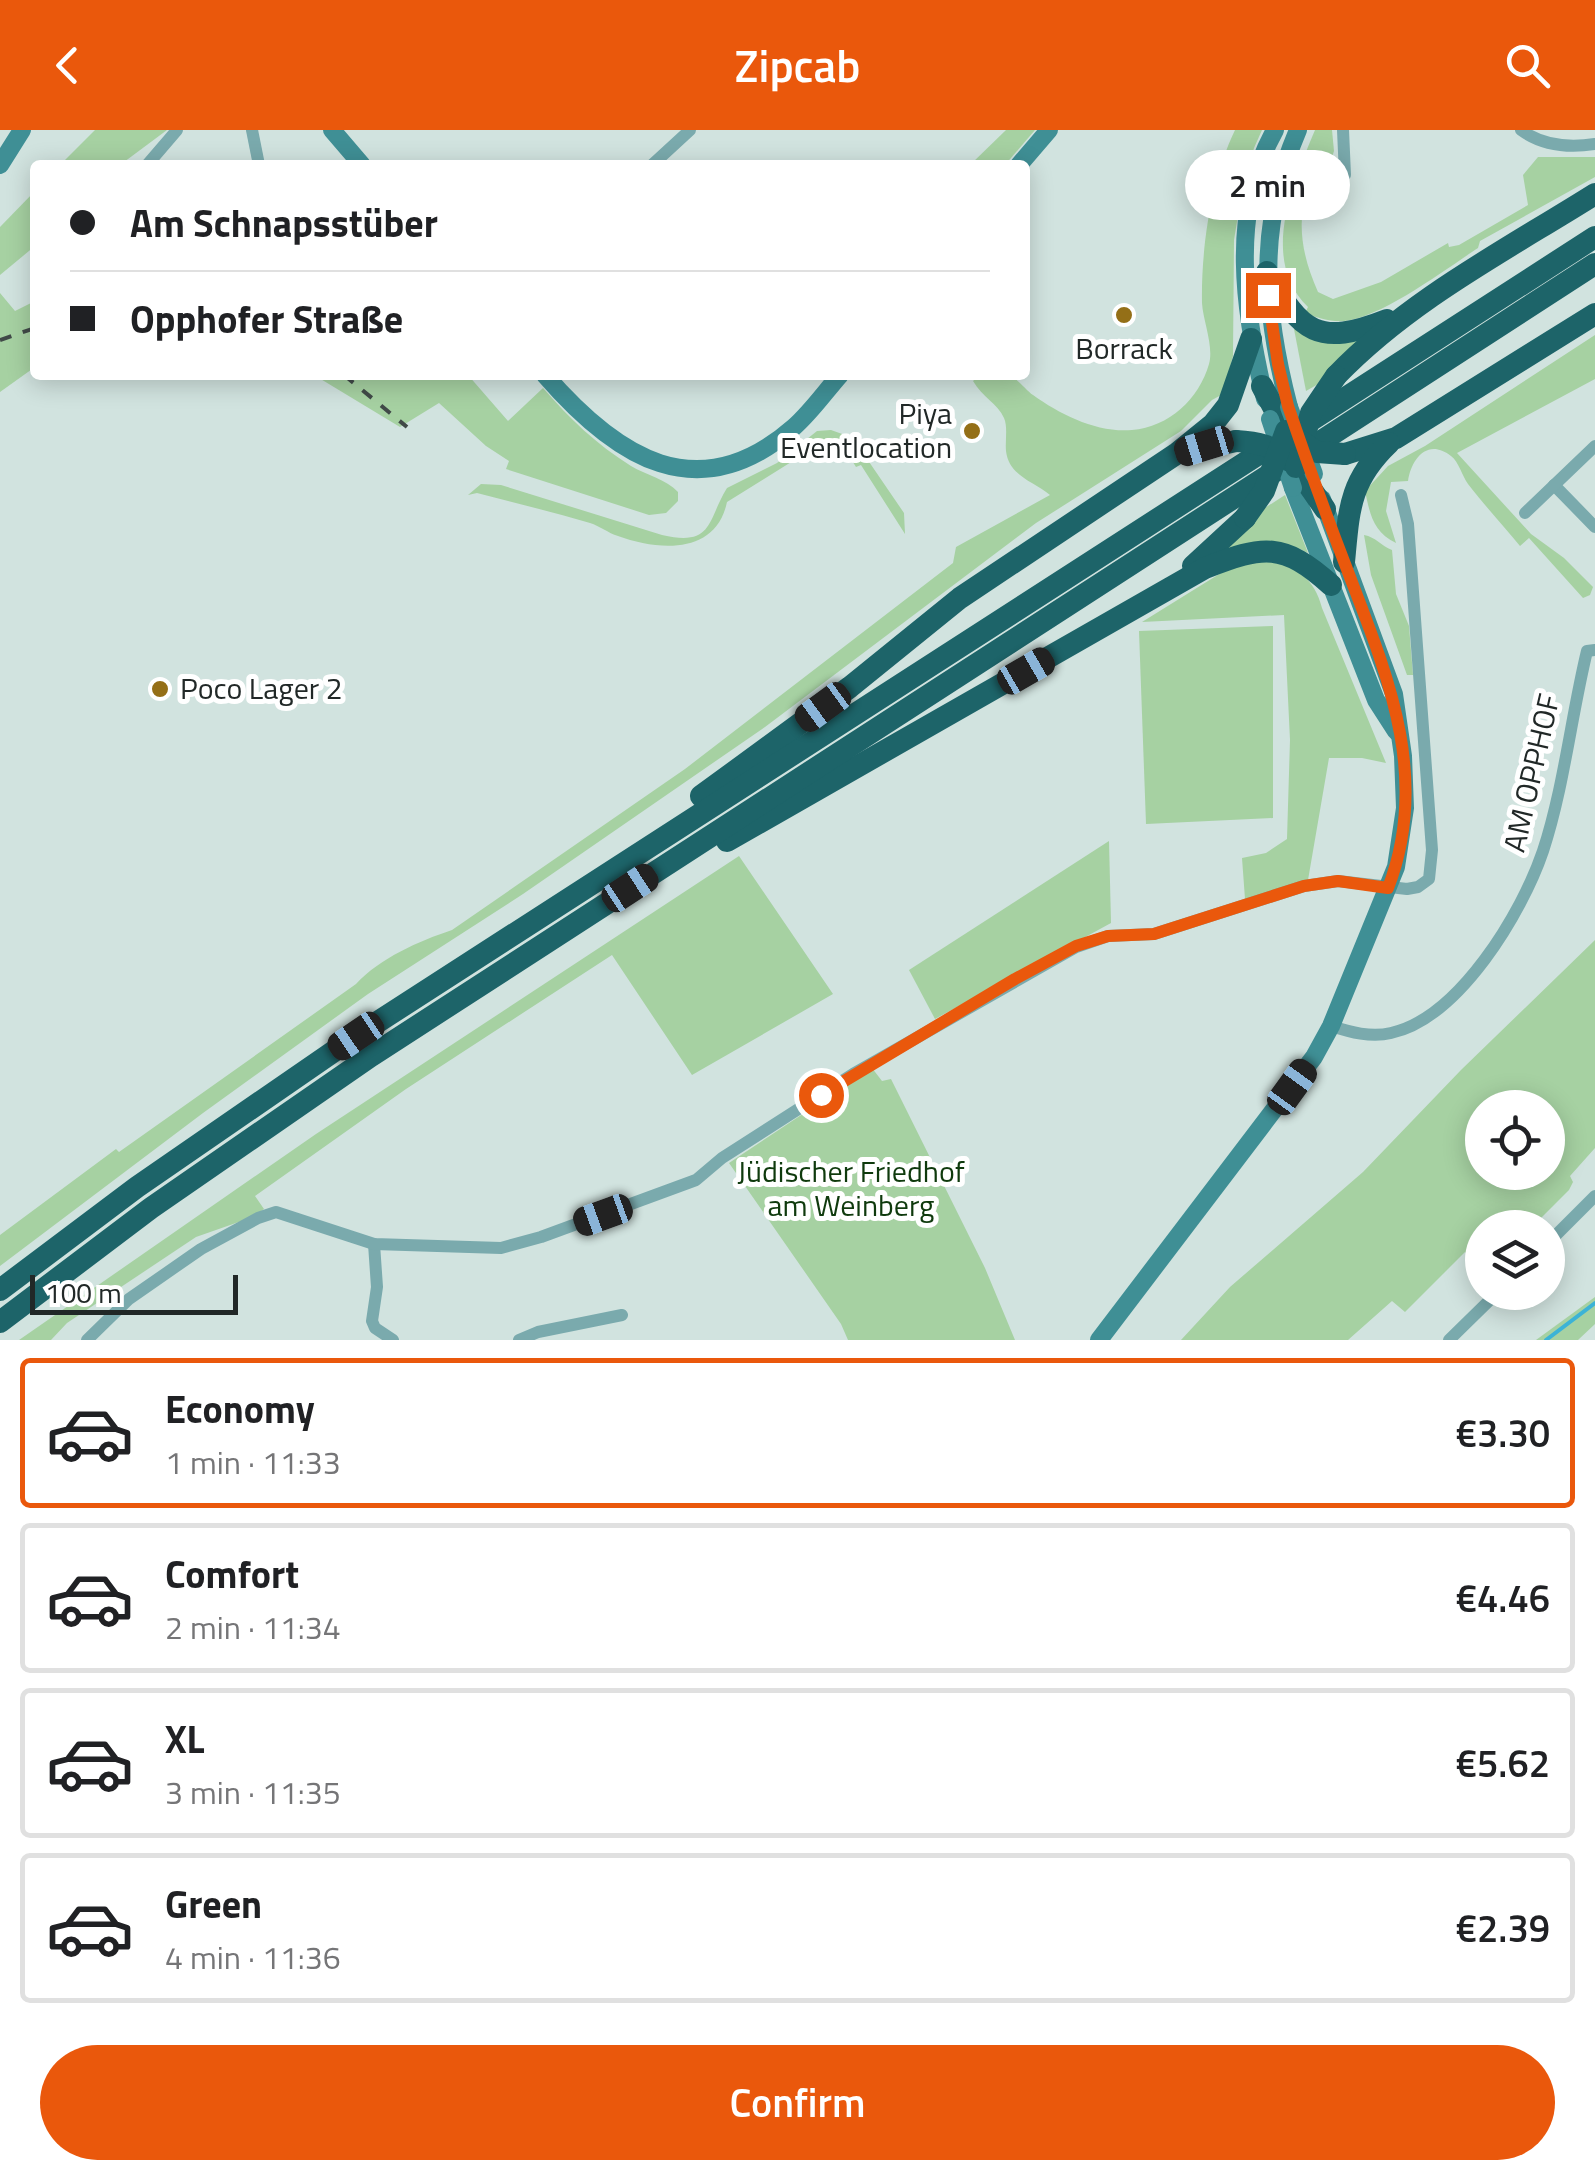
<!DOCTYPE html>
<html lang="en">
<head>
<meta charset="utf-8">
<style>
  body { margin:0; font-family:"Titillium Web",sans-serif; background:#f6f6f6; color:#202124; height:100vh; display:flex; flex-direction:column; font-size:38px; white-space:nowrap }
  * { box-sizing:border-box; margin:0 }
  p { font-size:32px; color:#757577 }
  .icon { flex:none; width:55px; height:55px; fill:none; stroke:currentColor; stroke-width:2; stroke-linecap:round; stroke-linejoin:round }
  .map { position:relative; height:1210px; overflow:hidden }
  .side { display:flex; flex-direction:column; background:#fff; flex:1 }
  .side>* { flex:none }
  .hud { position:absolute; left:30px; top:30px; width:1000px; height:220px; border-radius:10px; box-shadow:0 5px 25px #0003; display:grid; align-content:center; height:220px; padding:0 40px; background:#fff }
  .fabs { position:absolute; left:1465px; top:960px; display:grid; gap:20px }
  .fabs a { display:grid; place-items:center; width:100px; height:100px; border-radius:50%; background:#fff; box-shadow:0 5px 25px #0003; font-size:50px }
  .scale { position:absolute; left:30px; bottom:25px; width:208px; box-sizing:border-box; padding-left:10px; border:5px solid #212827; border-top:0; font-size:28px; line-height:35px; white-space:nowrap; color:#212827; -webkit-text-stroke:8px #fff; paint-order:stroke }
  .end { position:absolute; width:45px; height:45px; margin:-22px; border:12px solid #ea580c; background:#fff; box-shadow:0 0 0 5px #fff }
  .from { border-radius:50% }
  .bubble { position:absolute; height:70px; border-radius:35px; background:#fff; box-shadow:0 5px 25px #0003; font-size:32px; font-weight:600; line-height:70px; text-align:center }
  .car { position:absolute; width:30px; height:60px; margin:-30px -15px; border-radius:12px; box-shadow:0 0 8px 2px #0007; background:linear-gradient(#222 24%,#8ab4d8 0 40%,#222 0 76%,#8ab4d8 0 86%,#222 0) }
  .hud b { display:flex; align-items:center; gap:35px; height:95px; font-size:38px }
  .hud b+b { border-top:2px solid #e0e0e0 }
  .hud i { width:25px; height:25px; background:#202124 }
  ul { padding:18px 0 0; list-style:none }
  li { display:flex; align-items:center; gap:30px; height:150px; margin:0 20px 15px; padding:0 20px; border:5px solid #e0e0e0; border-radius:10px }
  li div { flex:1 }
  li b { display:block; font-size:38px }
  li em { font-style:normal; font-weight:600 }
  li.current { border-color:#ea580c }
  li>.icon { width:90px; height:90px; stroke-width:1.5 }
  .button { display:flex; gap:20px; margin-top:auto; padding:20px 40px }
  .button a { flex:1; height:115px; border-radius:60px; background:#ea580c; color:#fff; font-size:40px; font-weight:600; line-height:115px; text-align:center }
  header { display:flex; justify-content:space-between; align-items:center; height:130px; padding:0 40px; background:#ea580c; color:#fff; font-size:45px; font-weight:600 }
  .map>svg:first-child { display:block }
  .green { fill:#a6d1a2; fill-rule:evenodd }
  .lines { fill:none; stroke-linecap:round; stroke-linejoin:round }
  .stream { stroke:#3cb3d6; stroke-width:4 }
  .street { stroke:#7aaaad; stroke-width:12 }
  .secondary { stroke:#3f8f95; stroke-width:18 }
  .highway { stroke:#1d6469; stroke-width:22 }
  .rail { stroke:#414a48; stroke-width:4; stroke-dasharray:12 12; stroke-linecap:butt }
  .secondary-bridge { stroke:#3f8f95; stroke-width:18 }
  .highway-bridge { stroke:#1d6469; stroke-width:22 }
  .route { stroke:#ea580c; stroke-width:12 }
  .poi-dot { fill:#946f17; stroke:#fff; stroke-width:4 }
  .labels { text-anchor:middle; stroke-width:10; stroke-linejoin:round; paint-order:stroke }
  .poi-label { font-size:30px; fill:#212827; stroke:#fff }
  .street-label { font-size:30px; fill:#212827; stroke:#fff }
  .park-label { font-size:30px; fill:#0f3a0d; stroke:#fff }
</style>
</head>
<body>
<header><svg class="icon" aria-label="back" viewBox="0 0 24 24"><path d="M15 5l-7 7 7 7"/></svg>Zipcab<svg class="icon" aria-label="search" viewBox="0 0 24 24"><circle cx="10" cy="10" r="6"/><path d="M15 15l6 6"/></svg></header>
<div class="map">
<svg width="1595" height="1210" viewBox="0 0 1595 1210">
  <rect width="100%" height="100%" fill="#d1e3df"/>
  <!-- green -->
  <g class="green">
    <polygon points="95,0 167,0 120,35 60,35"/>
    <polygon points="1006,0 1035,0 1005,35 970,35"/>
    <path d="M1235,0H1262L1254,18L1241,67L1234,110L1233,226L1223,264L1212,270L1181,301L1036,393L765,597L523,764L368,864L203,983L0,1136V1105L116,1019L119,1022L356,854C380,828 419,811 452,800L685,639L953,433L956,417L1050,365C1033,351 1009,346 1006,321C1005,311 1008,297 1004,288C998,274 982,267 973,251L979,245C987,245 1002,242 1009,245C1017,248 1026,260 1033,265C1061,285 1097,303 1132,300C1169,297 1199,269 1209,234C1214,216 1203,191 1202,173C1201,118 1211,50 1235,0Z"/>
    <path d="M1315,0H1332L1334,21L1324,51L1308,56C1296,93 1302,126 1318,162L1333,169L1381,152L1448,113L1449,117L1459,115L1528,75L1523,45L1538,27H1595V47L1480,111L1478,118C1446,139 1381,188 1344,191C1330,192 1318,188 1305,183L1308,177C1259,130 1293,53 1315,0Z"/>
    <polygon points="35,61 35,116 0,145 0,97"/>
    <polygon points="0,163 15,181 35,171 35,237 0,262"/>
    <polygon points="1294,199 1380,199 1327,249 1306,261"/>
    <path d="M1595,205V249L1457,323L1531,404L1564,428L1593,457L1590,465L1583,468L1529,408L1520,416C1503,395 1484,375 1468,354C1462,346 1459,332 1451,326C1427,307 1411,330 1408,351L1391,352L1386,381L1396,413C1373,402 1370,384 1365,361L1388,336L1425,316Z"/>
    <path d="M314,245H468L508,291L543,258C570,289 596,314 631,336C646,345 666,349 678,362V371L666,383L649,385L506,339L509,331L486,316L439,273L400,297Z"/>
    <path d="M831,300L845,305L853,314L847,319L853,329L863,323L904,383L905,404L861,335L856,337L843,316L834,310L823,317L820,314L727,372C716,425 659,421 618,406C608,403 600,396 590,393C553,382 515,373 477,363L468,365L481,354L501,355L662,405C714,417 707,390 727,358L777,333L817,301Z"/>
    <polygon points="1285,365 1308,423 1300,419 1200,436 1257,383"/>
    <path d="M1364,405C1376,407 1381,416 1392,420L1396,464L1409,496L1413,545H1407L1371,445Z"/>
    <path d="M1264,428C1294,436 1314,446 1322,478L1386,633L1362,628H1329L1308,750L1245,769L1242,728L1266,723L1287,709L1290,610L1284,485L1142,492L1237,433Z"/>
    <polygon points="1273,496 1273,688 1146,694 1139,501"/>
    <polygon points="1109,711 1111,793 935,889 909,840"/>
    <polygon points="739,726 833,864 692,945 612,825 406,959 255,1066 264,1079 253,1087 196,1107 67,1193 51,1210 19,1210 316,1004"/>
    <path d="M1595,810V1018L1570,1046L1573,1052L1569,1060L1532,1097L1482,1098V1139L1465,1122L1405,1182L1392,1171L1348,1210H1181L1230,1157L1363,1042L1461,940ZM1482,978H1548V1042H1482Z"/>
    <polygon points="872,938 882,951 891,949 985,1138 1015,1210 848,1210 841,1194 729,1033"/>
    <polygon points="1595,1167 1595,1194 1578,1210 1536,1210"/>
  </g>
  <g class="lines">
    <!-- stream -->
    <polyline class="stream" points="1546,1210 1595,1173"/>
    <!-- street -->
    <g class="street">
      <polyline points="252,0 259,35"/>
      <polyline points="1343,0 1345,45"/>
      <path d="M1521,0C1543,16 1569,18 1595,14"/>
      <polyline points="147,35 177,0"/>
      <polyline points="652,35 690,0"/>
      <polyline points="1554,355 1595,397"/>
      <polyline points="1525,383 1595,316"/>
      <path d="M1331,896C1350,902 1371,908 1391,903C1459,888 1522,783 1543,721C1564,657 1571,587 1587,521L1595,520"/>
      <polyline points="1548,1113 1595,1066"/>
      <polyline points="374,1114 377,1157 372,1191 375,1198 393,1210"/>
      <polyline points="87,1210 129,1169 201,1119 258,1088 276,1082 374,1114 501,1118 541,1107 696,1050 722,1028 853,944 1076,817 1108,806 1154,804 1304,756 1338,751 1407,759 1418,757 1429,749 1432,720 1408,394 1401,365"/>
      <polyline points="519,1210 538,1202 622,1185"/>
      <polyline points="1449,1210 1498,1162"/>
    </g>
    <!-- secondary -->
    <g class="secondary">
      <polyline points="332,0 362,35"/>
      <polyline points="0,35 22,0"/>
      <polyline points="1019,35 1049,0"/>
      <path d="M545,245C616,327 698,381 794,297C811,282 825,262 840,245"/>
      <path d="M1265,269C1244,182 1229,82 1275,0"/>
      <path d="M1289,277C1263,177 1257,96 1298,0"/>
      <polyline points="1293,358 1376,570 1396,601"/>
      <polyline points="1099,1210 1314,927 1331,896 1396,737 1405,678 1403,626 1394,564 1322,369"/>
    </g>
    <!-- highway -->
    <g class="highway">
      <path d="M1267,142C1301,203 1318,217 1387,190"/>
      <path d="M1336,246C1409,170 1506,120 1595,64"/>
      <polyline points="1262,256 1286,301"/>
      <polyline points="1185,322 1236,311"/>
      <polyline points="1345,324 1396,308 1595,184"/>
      <polyline points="1296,337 1325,379"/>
      <path d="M1344,432C1349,380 1349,351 1389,313"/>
      <polyline points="1193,436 1245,388"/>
      <polyline points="701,666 850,557 960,468 1176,324 1213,294 1228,275 1251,209"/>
      <path d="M727,711L1205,438C1264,415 1283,412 1331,455"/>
      <polyline points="0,1160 137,1057 356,906 1595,107"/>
      <polyline points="0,1192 151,1078 371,926 1595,134"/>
    </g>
    <!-- rail -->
    <g class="rail">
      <polyline points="0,210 35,198"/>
      <polyline points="344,245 407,297"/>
    </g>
    <!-- secondary-bridge -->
    <g class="secondary-bridge">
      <polyline points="1289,277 1314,344"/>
      <polyline points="1270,289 1293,358"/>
    </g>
    <!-- highway-bridge -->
    <g class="highway-bridge">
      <path d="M1236,311C1257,312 1275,316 1290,331"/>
      <polyline points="1296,337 1311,283 1336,246"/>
      <polyline points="1245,388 1264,361 1286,301 1317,322 1345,324"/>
    </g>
  </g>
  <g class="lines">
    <!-- route -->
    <path class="route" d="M821,965L1015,849L1076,816L1108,806L1154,804L1304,756L1338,751L1388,758C1432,645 1385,539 1345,434C1325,382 1306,329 1288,276L1278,234L1268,165"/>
  </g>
  <!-- markers -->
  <g class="poi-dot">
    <circle cx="1124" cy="185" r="10"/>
    <circle cx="972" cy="301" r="10"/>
    <circle cx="160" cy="559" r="10"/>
  </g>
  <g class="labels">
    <!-- poi labels -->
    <g class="poi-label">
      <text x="1124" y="229">Borrack</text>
      <text x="952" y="294" text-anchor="end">Piya<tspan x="952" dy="34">Eventlocation</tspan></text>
      <text x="180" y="569" text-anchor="start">Poco Lager 2</text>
    </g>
    <!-- street labels -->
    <g class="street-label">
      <text transform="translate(1532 643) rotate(-77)" y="10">AM OPPHOF</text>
    </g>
    <!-- park labels -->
    <g class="park-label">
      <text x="851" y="1052">Jüdischer Friedhof<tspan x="851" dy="34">am Weinberg</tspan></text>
    </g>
  </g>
</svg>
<div class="fabs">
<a><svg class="icon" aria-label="locate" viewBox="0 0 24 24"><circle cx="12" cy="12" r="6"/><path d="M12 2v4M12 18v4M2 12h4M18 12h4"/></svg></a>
<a><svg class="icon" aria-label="layers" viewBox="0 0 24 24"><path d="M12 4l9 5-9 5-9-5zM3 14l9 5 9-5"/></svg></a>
</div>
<div class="scale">100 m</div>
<i class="end from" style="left:821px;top:965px"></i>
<i class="end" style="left:1268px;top:165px"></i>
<div class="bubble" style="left:1185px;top:20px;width:165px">2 min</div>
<i class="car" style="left:1204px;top:316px;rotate:253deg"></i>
<i class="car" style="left:1026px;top:541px;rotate:60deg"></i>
<i class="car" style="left:823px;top:577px;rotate:234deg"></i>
<i class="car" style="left:630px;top:758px;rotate:57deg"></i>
<i class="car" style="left:356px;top:906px;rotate:236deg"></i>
<i class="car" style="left:1292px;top:957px;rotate:36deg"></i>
<i class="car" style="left:603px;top:1085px;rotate:250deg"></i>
<div class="hud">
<b><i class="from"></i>Am Schnapsstüber</b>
<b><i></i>Opphofer Straße</b>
</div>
</div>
<section class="side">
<ul>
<li class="current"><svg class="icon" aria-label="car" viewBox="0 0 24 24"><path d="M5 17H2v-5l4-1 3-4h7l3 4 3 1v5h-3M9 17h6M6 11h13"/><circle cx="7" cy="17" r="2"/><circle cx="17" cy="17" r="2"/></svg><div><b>Economy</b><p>1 min · 11:33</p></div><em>€3.30</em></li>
<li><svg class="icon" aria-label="car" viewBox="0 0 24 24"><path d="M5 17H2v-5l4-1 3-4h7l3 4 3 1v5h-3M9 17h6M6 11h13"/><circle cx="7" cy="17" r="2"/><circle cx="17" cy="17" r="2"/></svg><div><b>Comfort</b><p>2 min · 11:34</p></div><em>€4.46</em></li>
<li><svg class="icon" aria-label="car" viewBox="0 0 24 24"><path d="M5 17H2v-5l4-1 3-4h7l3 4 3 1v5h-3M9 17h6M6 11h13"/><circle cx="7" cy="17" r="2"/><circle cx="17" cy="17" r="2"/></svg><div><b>XL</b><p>3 min · 11:35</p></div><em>€5.62</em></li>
<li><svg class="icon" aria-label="car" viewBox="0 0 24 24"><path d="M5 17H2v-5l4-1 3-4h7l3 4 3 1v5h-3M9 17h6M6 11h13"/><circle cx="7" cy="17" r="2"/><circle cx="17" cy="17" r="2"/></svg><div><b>Green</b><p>4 min · 11:36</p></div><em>€2.39</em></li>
</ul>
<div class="button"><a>Confirm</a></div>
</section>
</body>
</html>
